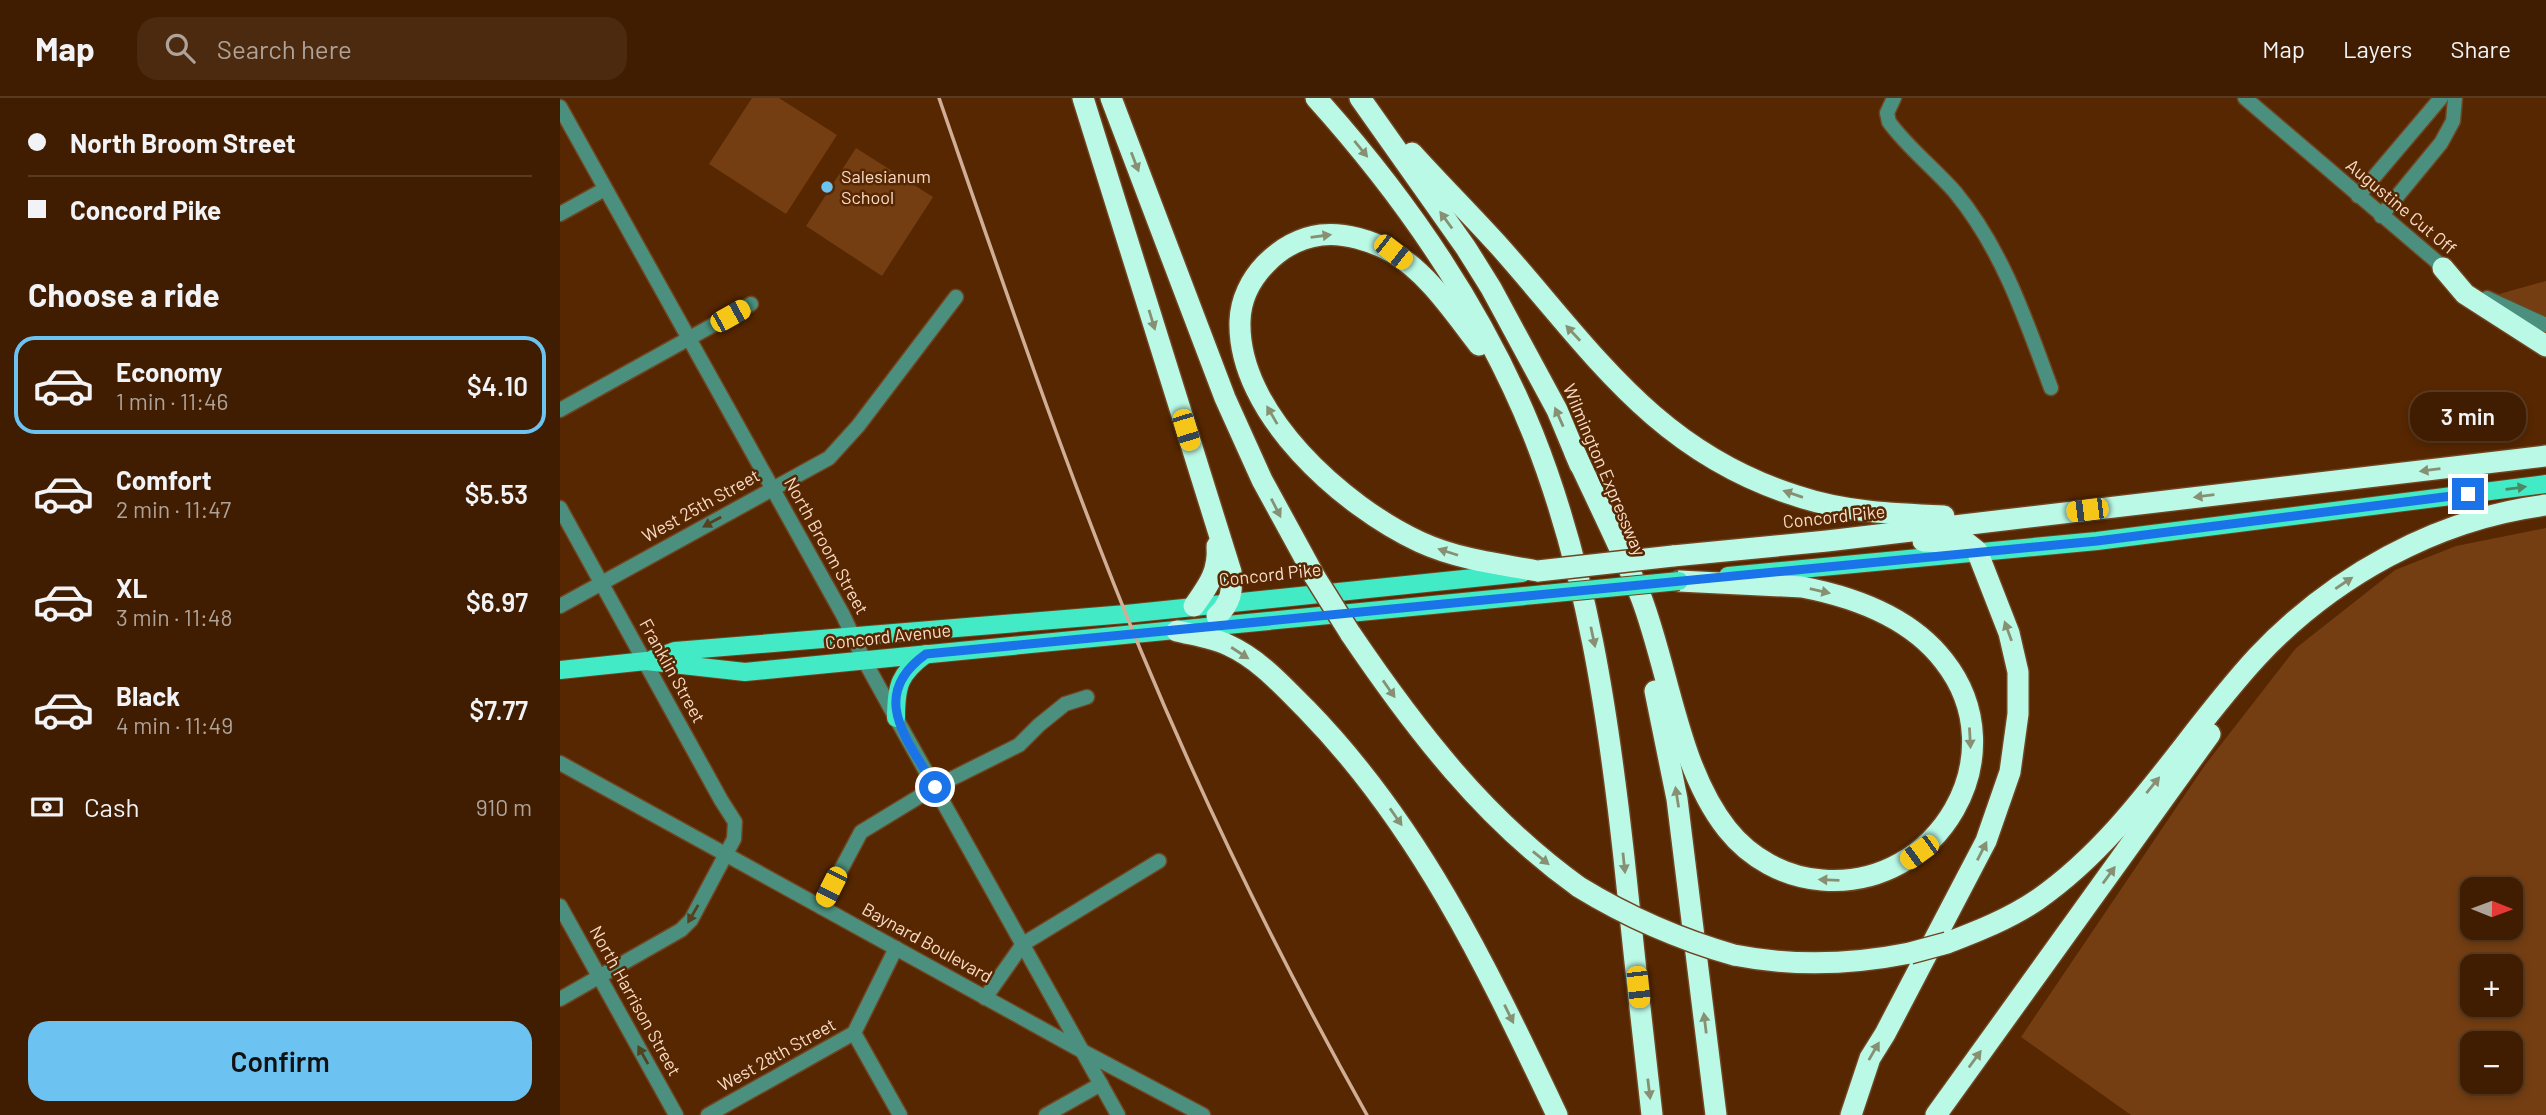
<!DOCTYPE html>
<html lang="en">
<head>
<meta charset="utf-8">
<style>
  body { margin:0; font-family:Barlow,sans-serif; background:#4b2a0f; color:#f1f3f6; height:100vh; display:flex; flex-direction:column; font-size:26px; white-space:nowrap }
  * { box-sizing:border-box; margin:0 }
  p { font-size:23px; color:#aea299 }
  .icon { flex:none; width:38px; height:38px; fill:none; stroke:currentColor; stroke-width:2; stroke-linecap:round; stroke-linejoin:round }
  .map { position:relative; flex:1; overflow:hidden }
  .panel { display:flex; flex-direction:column; background:#401d00; width:560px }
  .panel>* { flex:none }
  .hud { display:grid; align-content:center; height:154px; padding:0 28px; background:#401d00 }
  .needle { width:46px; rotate:91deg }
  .fabs { position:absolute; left:1900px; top:779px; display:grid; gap:14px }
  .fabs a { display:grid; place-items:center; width:63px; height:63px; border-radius:14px; background:#401d00; box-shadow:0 4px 10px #0003,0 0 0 2px #593b22; font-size:35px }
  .end { position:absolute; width:32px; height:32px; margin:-16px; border:9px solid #1a73e8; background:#fff; box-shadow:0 0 0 4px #fff }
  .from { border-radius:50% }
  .bubble { position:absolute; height:49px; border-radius:21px; background:#401d00; box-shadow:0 4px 10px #0003,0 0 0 2px #593b22; font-size:23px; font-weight:600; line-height:49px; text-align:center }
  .car { position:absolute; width:21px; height:42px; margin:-21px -10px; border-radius:9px; box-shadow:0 0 5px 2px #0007; background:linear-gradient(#f5c518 24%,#345 0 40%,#f5c518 0 76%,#345 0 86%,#f5c518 0) }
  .hud b { display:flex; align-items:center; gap:24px; height:66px; font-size:26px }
  .hud b+b { border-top:2px solid #593b22 }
  .hud i { width:18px; height:18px; background:#f1f3f6 }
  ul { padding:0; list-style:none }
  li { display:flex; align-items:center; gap:21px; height:98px; margin:0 14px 10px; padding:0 14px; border:4px solid transparent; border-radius:21px }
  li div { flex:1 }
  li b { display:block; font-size:26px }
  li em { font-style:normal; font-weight:600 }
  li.on { border-color:#6cc3f2 }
  li>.icon { width:63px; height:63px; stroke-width:1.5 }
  h2 { padding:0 28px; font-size:32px; line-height:84px }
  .pay { display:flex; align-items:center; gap:18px; height:77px; padding:0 28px; font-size:26px }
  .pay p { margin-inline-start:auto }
  .primary-button { display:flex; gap:14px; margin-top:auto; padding:14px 28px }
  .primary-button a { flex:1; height:80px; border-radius:21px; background:#6cc3f2; color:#111; font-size:28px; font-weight:600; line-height:80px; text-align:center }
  header { display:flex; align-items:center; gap:42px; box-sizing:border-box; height:98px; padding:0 35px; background:#401d00; border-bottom:2px solid #593b22 }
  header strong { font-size:33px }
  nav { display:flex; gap:38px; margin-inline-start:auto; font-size:24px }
  .search { width:490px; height:63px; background:#4b2a0f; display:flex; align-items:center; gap:18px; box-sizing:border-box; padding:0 24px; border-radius:21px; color:#aea299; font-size:26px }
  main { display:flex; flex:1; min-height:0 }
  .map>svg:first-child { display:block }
  .green { fill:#743e12; fill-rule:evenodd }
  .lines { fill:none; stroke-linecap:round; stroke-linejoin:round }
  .minor-casing { stroke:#704420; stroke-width:17 }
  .major-casing { stroke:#704420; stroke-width:20 }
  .highway-casing { stroke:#704420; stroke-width:24 }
  .minor { stroke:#4b907e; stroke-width:14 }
  .major { stroke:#42eac6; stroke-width:18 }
  .highway { stroke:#baf9e6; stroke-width:21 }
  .rail { stroke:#d0ae95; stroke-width:3.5 }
  .major-bridge-casing { stroke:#704420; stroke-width:20; stroke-linecap:butt }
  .highway-bridge-casing { stroke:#704420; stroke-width:24; stroke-linecap:butt }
  .major-bridge { stroke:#42eac6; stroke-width:18 }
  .highway-bridge { stroke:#baf9e6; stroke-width:21 }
  .oneway { fill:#889073 }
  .oneway2 { fill:#4c8863 }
  .oneway3 { fill:#534120 }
  .route { stroke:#1a73e8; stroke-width:9 }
  .poi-dot { fill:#6cc3f2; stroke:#562700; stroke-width:2.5 }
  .labels { text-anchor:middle; stroke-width:5; stroke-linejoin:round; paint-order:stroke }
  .poi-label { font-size:18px; fill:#f9dbc7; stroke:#562700; text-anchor:start }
  .street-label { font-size:18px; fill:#f9dbc7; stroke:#562700 }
</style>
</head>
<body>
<header>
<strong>Map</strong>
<div class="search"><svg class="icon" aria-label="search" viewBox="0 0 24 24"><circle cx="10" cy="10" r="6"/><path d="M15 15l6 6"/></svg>Search here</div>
<nav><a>Map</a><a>Layers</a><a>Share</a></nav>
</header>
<main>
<section class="panel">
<div class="hud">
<b><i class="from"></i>North Broom Street</b>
<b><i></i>Concord Pike</b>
</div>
<h2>Choose a ride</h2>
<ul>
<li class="on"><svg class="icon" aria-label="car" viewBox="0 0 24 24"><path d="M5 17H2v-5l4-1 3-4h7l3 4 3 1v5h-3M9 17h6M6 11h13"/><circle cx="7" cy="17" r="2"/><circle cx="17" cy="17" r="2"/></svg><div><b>Economy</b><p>1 min · 11:46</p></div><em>$4.10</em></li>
<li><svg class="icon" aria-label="car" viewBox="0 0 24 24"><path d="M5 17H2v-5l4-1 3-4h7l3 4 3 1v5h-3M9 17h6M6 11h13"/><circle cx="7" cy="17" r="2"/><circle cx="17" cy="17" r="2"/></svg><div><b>Comfort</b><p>2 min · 11:47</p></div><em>$5.53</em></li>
<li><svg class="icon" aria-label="car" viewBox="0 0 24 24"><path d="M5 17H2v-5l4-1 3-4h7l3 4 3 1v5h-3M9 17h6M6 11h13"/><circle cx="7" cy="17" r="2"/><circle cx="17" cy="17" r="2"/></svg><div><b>XL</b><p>3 min · 11:48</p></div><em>$6.97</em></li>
<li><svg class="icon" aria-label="car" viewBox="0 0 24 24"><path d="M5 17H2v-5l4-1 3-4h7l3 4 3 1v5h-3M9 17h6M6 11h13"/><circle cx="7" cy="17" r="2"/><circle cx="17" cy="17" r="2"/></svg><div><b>Black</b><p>4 min · 11:49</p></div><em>$7.77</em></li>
</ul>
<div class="pay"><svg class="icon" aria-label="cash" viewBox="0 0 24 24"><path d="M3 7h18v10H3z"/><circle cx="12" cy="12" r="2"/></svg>Cash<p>910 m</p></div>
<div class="primary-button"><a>Confirm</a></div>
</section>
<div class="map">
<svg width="1986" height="1017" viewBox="0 0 1986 1017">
  <rect width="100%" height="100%" fill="#562700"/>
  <!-- green -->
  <g class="green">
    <polygon points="192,0 219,0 277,37 226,116 149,66"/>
    <polygon points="296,50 373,99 322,178 246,128"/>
    <polygon points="1986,183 1986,231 1925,200"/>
    <path d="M1986,430V1017H1571L1461,939L1645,667L1736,550L1835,472L1896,448ZM1913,791H1951V830H1913ZM1913,868H1951V906H1913ZM1913,945H1951V984H1913Z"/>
  </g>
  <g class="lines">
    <!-- minor casing -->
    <g class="minor-casing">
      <g id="minor">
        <path d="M1334,0L1327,15L1329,24C1347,49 1374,70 1395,94C1442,151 1466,222 1491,290"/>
        <polyline points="1685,0 1890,175"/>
        <polyline points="0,9 283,517 304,562 336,620 558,1017"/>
        <polyline points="1798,98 1881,0"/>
        <polyline points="0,116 45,91"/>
        <polyline points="1821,118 1881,45 1893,23 1895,0"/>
        <polyline points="1927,200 1986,227"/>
        <polyline points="0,312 191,206"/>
        <polyline points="0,410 161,702 175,724 174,741 131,822 121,832 0,901"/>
        <polyline points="0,508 269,360 298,328 396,199"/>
        <polyline points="0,665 524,954 643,1017"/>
        <polyline points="0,808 116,1017"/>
        <polyline points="261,809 301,734 375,689 459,647 479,627 505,606 527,599"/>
        <polyline points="425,900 463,846 599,763"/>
        <polyline points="294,935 340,1017"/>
        <polyline points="148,1017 294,935 336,850"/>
        <polyline points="486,1017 541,986"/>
      </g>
    </g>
    <!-- major casing -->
    <g class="major-casing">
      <g id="major">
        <polyline points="1168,478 1537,443 1986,386"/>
        <polyline points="93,561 115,553 566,516 962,475"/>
        <polyline points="0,572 86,563 185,574 985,496"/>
        <path d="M336,620C336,588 339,576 366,556"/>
      </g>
    </g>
    <!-- highway casing -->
    <g class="highway-casing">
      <g id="highway">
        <path d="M523,0L671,474C673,492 671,505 657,518"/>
        <polyline points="551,0 665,300 702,382 755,479"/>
        <path d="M756,0C845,99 923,212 973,336C1027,472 1048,615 1064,760C1073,846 1082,931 1092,1017"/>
        <polyline points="800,0 906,150 931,190 997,312 1020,367"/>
        <path d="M852,55C881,87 911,117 940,149C1032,253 1096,354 1237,398C1284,414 1334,416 1384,418"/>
        <polyline points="1883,170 1905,196 1986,248"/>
        <path d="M919,247C894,215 868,175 832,154C812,143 784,134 761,137C720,142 681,181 680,223C677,315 784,409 860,444C897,461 938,466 978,473"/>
        <path d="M1015,355C1037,403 1061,450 1081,499C1109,572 1118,669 1167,731C1190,760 1224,779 1262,782C1378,792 1458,657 1384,563C1351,520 1294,499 1242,489L1119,483"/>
        <polyline points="1113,458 1267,443 1986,358"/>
        <path d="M634,508C648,488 659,474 657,448"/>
        <path d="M617,533C633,537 653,540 668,547C699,561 722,587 746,611C861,729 927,870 997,1017"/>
        <path d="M790,535C855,631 924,721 1019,789"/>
        <polyline points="1095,593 1117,701 1156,1017"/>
        <path d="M1387,845C1418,833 1449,821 1477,802C1568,739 1623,639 1697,559C1772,479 1876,421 1986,407"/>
        <path d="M1174,857C1234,869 1290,867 1350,855"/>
        <polyline points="1291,1017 1310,960 1325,936 1426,743 1450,674 1458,616 1458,574 1449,535 1417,453 1407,445 1363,443"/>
        <polyline points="1376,1017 1650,636"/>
      </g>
    </g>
    <!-- minor -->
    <use href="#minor" class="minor"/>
    <!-- major -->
    <use href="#major" class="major"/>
    <!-- highway -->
    <use href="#highway" class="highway"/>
    <!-- rail -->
    <path class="rail" d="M379,0C443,185 506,372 581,553C647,712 723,867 807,1017"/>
    <!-- major-bridge casing -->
    <g class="major-bridge-casing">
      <polyline id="major-bridge" points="985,496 1119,483"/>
    </g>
    <!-- highway-bridge casing -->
    <g class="highway-bridge-casing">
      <g id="highway-bridge">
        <polyline points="978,473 1113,458"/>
        <polyline points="755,479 790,535"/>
        <path d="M1019,789C1068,819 1118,841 1174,857"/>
        <polyline points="1350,855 1387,845"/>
      </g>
    </g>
    <!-- major-bridge -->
    <use href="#major-bridge" class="major-bridge"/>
    <!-- highway-bridge -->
    <use href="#highway-bridge" class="highway-bridge"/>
  </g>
  <!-- one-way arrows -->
  <defs><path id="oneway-solid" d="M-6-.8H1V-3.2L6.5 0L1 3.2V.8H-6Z" transform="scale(1.75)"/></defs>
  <g class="oneway">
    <use href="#oneway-solid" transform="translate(801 51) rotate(51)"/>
    <use href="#oneway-solid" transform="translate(575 64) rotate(69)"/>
    <use href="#oneway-solid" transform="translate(886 122) rotate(-126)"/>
    <use href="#oneway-solid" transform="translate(761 138) rotate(-8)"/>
    <use href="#oneway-solid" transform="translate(592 222) rotate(73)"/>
    <use href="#oneway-solid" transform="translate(1013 235) rotate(-133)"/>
    <use href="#oneway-solid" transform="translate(712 317) rotate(-120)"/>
    <use href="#oneway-solid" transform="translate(999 319) rotate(-114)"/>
    <use href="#oneway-solid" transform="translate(1870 372) rotate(173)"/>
    <use href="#oneway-solid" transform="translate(1233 396) rotate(-161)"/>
    <use href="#oneway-solid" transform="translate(1644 398) rotate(173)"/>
    <use href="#oneway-solid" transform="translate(716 410) rotate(63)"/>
    <use href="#oneway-solid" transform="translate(888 454) rotate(-162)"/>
    <use href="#oneway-solid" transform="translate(1784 485) rotate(-34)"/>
    <use href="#oneway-solid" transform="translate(1260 493) rotate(13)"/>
    <use href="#oneway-solid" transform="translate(1448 533) rotate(-110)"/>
    <use href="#oneway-solid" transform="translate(1033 539) rotate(78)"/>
    <use href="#oneway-solid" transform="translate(680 555) rotate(33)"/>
    <use href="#oneway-solid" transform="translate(829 591) rotate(55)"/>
    <use href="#oneway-solid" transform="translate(1410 640) rotate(87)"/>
    <use href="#oneway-solid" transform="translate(1593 687) rotate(-51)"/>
    <use href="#oneway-solid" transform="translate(1117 699) rotate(-99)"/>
    <use href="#oneway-solid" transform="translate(836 719) rotate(55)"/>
    <use href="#oneway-solid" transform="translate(1422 753) rotate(-63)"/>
    <use href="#oneway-solid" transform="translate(981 760) rotate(39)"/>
    <use href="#oneway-solid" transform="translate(1064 765) rotate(84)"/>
    <use href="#oneway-solid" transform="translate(1549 777) rotate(-54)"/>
    <use href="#oneway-solid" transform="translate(1269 782) rotate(-178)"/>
    <use href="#oneway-solid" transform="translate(949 916) rotate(64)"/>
    <use href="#oneway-solid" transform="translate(1145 925) rotate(-97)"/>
    <use href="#oneway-solid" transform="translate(1314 953) rotate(-60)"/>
    <use href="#oneway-solid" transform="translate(1415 961) rotate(-54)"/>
    <use href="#oneway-solid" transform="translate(1089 991) rotate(83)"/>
  </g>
  <use class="oneway2" href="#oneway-solid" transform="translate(1956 390) rotate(-7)"/>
  <g class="oneway3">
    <use href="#oneway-solid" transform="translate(152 424) rotate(151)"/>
    <use href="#oneway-solid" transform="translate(133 816) rotate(120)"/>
    <use href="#oneway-solid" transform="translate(83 957) rotate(-119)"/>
  </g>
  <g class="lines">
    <!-- route -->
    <path class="route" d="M375,689C348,642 307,598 366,556L1537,443L1908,396"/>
  </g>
  <!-- markers -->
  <circle class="poi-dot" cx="267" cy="89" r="7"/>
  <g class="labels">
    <!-- poi labels -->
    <g class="poi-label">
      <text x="281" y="85">Salesianum<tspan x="281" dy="21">School</tspan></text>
    </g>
    <!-- street labels -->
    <g class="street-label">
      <text transform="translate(1841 109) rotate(40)" y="6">Augustine Cut Off</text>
      <text transform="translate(1044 372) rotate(67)" y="6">Wilmington Expressway</text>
      <text transform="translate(141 408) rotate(-29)" y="6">West 25th Street</text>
      <text transform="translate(1274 419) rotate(-6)" y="6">Concord Pike</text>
      <text transform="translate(266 448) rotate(61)" y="6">North Broom Street</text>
      <text transform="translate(710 477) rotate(-6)" y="6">Concord Pike</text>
      <text transform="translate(328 539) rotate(-6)" y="6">Concord Avenue</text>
      <text transform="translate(112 573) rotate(61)" y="6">Franklin Street</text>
      <text transform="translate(367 845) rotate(29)" y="6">Baynard Boulevard</text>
      <text transform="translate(75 903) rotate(61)" y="6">North Harrison Street</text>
      <text transform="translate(217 957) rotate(-29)" y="6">West 28th Street</text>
    </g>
  </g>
</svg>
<div class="fabs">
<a><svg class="needle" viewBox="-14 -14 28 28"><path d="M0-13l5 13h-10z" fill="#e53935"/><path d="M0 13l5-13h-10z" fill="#aea299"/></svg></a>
<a>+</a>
<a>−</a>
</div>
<i class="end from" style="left:375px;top:689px"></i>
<i class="end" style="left:1908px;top:396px"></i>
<div class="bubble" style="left:1850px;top:294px;width:116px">3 min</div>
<i class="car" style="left:833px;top:154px;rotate:128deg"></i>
<i class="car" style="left:170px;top:218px;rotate:61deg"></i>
<i class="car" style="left:626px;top:332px;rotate:163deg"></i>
<i class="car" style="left:1527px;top:412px;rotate:263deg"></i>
<i class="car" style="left:1359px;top:754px;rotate:234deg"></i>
<i class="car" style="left:271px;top:789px;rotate:207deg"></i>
<i class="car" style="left:1078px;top:889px;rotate:174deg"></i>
</div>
</main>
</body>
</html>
